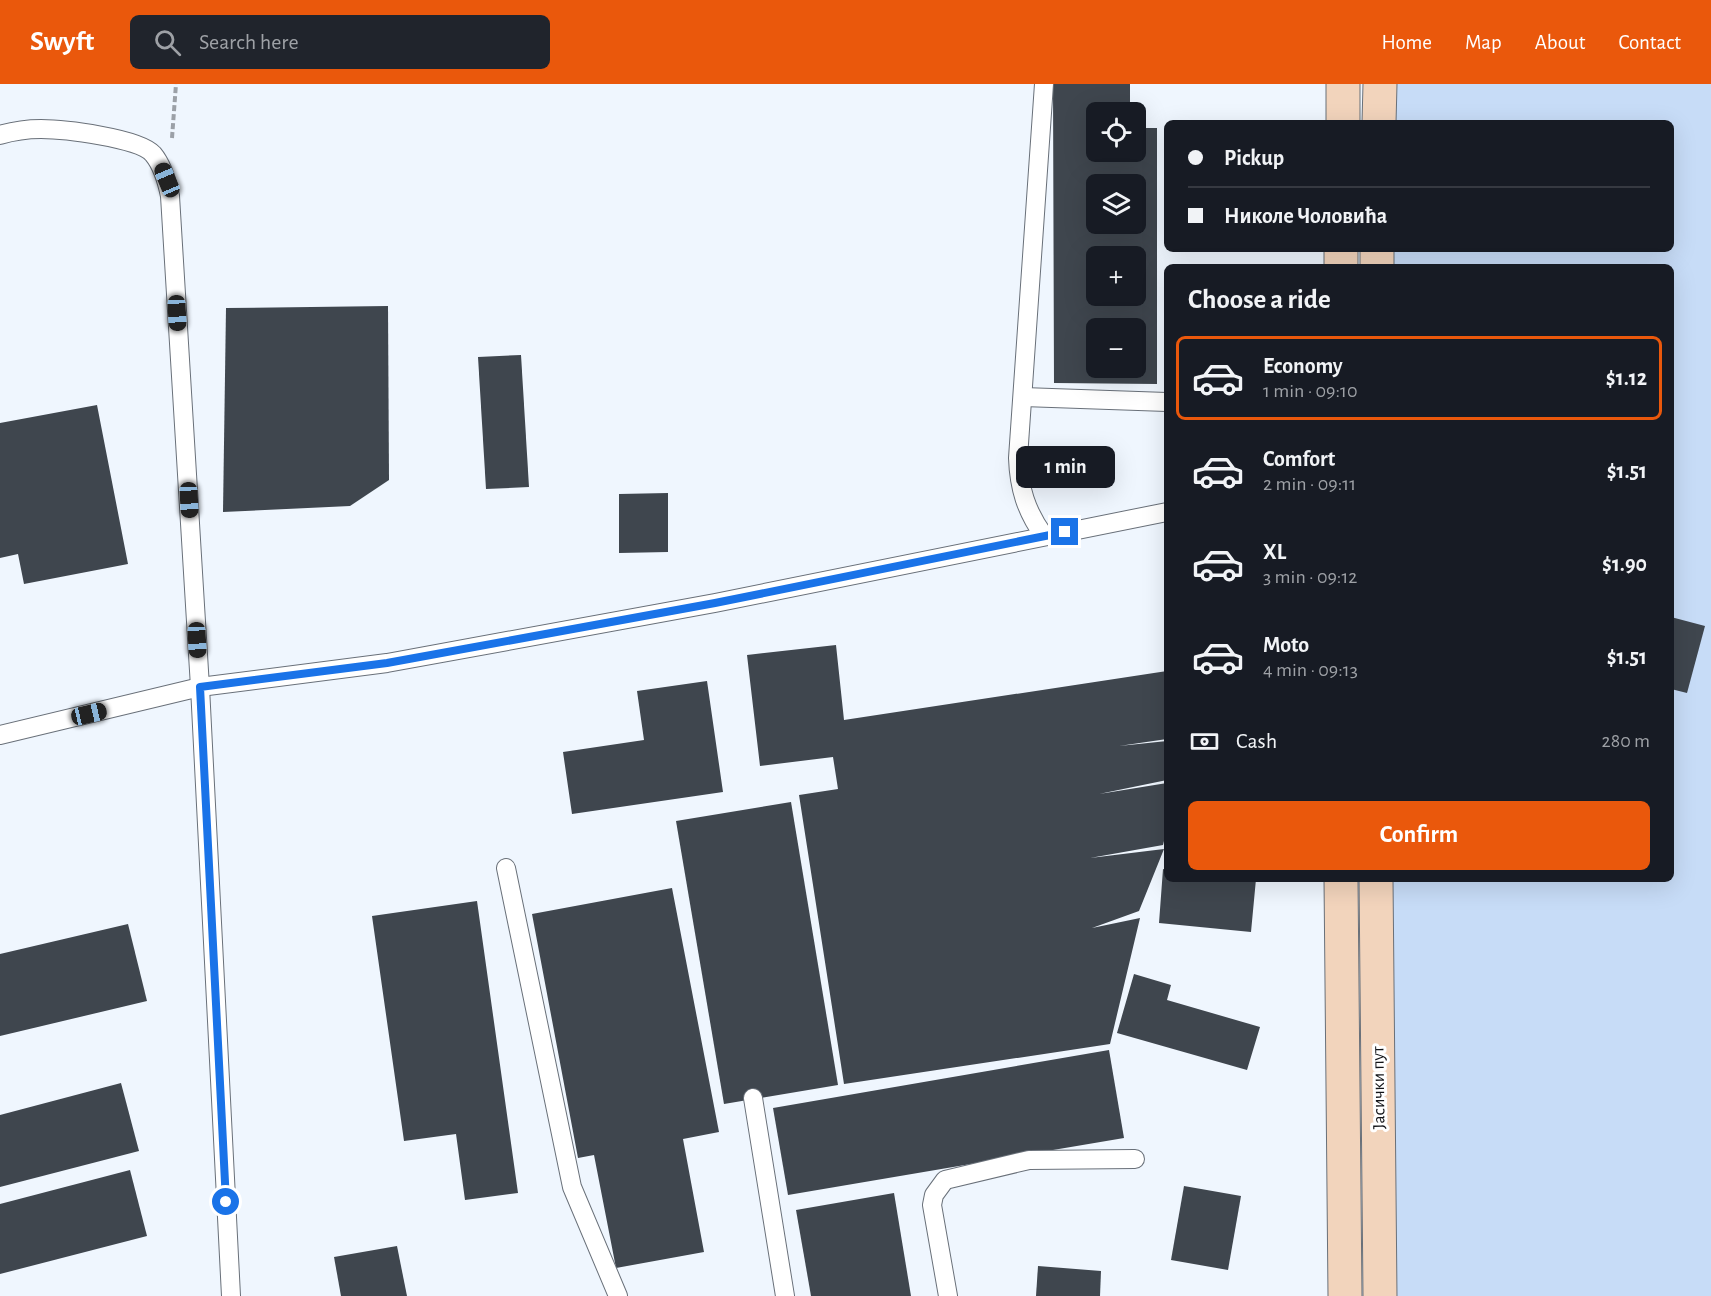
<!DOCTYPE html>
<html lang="en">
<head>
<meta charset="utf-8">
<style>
  body { margin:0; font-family:"Alegreya Sans",sans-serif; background:#20242c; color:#f1f3f6; height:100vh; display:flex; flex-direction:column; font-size:22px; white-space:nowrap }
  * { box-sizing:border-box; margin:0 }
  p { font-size:20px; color:#9ea1a6 }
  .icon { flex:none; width:33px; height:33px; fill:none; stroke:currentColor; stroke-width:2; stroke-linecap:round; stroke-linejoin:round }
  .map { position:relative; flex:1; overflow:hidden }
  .sheet { position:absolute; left:1164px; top:180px; width:510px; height:618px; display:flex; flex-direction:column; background:#171b24; border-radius:9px; box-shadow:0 6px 24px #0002 }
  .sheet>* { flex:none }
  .banner { position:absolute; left:1164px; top:36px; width:510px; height:132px; border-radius:9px; box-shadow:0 6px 24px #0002; display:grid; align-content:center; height:132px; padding:0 24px; background:#171b24 }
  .tools { position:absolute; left:1086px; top:18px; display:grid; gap:12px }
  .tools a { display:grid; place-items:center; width:60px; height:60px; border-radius:9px; background:#171b24; box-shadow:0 6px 24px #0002; font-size:30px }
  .end { position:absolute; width:27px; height:27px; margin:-14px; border:8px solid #1a73e8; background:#fff; box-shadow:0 0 0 3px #fff }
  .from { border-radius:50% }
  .bubble { position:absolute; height:42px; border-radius:9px; background:#171b24; box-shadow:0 6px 24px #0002; font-size:20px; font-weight:700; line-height:42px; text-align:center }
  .car { position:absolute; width:18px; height:36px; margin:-18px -9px; border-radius:8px; box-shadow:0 0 4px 2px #0007; background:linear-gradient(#222 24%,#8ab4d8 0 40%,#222 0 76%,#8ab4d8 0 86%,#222 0) }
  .banner b { display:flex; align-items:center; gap:21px; height:57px; font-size:22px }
  .banner b+b { border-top:2px solid #363941 }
  .banner i { width:15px; height:15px; background:#f1f3f6 }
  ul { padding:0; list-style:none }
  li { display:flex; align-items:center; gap:18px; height:84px; margin:0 12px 9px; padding:0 12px; border:3px solid transparent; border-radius:9px }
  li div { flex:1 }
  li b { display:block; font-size:22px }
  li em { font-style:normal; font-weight:700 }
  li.current { border-color:#ea580c }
  li>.icon { width:54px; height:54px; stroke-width:1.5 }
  h2 { padding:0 24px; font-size:27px; line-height:72px }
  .pay { display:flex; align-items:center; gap:15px; height:66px; padding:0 24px; font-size:22px }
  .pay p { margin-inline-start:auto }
  .cta { display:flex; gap:12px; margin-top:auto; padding:12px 24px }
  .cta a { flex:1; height:69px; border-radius:9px; background:#ea580c; color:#fff; font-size:24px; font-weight:700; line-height:69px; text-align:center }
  header { display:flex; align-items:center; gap:36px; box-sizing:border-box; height:84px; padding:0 30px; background:#ea580c; color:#fff }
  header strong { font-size:28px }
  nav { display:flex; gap:33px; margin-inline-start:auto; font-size:21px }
  .search { width:420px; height:54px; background:#20242c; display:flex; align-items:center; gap:15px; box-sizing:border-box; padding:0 21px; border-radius:9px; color:#9ea1a6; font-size:22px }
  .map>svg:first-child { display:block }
  .green { fill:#c7dcf7 }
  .building { fill:#3f464e; fill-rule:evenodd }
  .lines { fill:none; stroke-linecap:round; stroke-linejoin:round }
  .lane-casing { stroke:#697079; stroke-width:20 }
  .secondary-casing { stroke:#697079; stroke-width:35 }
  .path { stroke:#9ba0a7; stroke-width:4; stroke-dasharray:6 3; stroke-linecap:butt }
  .lane { stroke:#fff; stroke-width:18 }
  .secondary { stroke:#f2d4bc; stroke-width:33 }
  .route { stroke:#1a73e8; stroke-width:8 }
  .labels { text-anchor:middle; stroke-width:6; stroke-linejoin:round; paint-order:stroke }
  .street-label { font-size:18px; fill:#121418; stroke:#fff }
</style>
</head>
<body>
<header>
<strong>Swyft</strong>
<div class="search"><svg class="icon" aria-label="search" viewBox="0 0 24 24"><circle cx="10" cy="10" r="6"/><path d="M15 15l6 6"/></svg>Search here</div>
<nav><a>Home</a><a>Map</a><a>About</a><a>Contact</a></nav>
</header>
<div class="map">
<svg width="1711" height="1212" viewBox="0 0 1711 1212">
  <rect width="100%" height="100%" fill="#eff6fe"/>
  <!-- green -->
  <polygon class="green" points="1380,0 1711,0 1711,1212 1380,1212 1376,795 1671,795 1671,183 1377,183 1377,165 1671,165 1671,39 1379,39"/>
  <!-- building -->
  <g class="building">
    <path d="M1053,0H1130V28H1096V68H1136V44H1157V300L1054,299ZM1096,100H1136V140H1096ZM1096,172H1136V212H1096ZM1096,244H1136V284H1096Z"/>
    <polygon points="388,222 389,396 350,422 223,428 226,224"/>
    <polygon points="521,271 529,403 486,405 478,273"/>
    <polygon points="97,321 128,480 24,500 18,470 0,474 0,339"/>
    <polygon points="668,409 668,468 619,469 619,410"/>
    <polygon points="1671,533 1705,542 1687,609 1671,605"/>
    <polygon points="836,561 844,636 1167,587 1167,655 1119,662 1167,657 1167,696 1099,710 1167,699 1167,745 1163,761 1090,774 1164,765 1139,827 1092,844 1140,834 1110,960 844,1000 799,711 838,705 833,673 760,682 747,571"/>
    <polygon points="707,597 723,708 572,730 563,668 644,656 637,607"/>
    <polygon points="791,718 838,1001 724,1020 676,737"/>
    <polygon points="1163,785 1167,786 1167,795 1256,795 1251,848 1159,839"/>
    <polygon points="672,804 719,1048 683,1055 704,1168 616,1184 594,1071 578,1074 532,830"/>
    <polygon points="477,817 518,1109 465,1116 456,1050 404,1057 372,832"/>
    <polygon points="128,840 147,917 0,952 0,870"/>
    <polygon points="1134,890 1171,901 1167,916 1260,943 1247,986 1117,949"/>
    <polygon points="1109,966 1124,1054 788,1111 773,1024"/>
    <polygon points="121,999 139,1067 0,1103 0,1031"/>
    <polygon points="130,1086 147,1152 0,1190 0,1120"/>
    <polygon points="1184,1102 1241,1112 1228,1186 1171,1176"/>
    <polygon points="894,1109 911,1212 811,1212 796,1126"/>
    <polygon points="397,1162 407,1212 341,1212 334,1173"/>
    <polygon points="1038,1182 1101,1187 1100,1212 1036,1212"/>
  </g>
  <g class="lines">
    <!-- lane casing -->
    <g class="lane-casing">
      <g id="lane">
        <path d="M1044,0L1018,374C1019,404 1026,427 1044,452"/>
        <path d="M0,51C13,47 27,45 41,45C63,45 139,54 153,70C163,82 167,97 170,112L200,603L231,1212"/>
        <polyline points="1023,313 1167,318"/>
        <polyline points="0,651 200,603 387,579 715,519 1167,428"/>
        <polyline points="506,784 572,1103 618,1212"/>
        <polyline points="753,1014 785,1212"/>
        <polyline points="948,1212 932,1121 934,1111 945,1096 1029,1076 1135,1075"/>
      </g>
    </g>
    <!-- secondary casing -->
    <g class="secondary-casing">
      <g id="secondary">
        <polyline points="1343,39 1343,0"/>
        <polyline points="1379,39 1380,0"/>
        <polyline points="1341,183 1341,165"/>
        <polyline points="1377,183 1377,165"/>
        <polyline points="1341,795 1345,1212"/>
        <polyline points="1376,795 1380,1212"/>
      </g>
    </g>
    <!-- path -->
    <polyline class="path" points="172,54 176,0"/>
    <!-- lane -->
    <use href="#lane" class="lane"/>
    <!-- secondary -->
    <use href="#secondary" class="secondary"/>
  </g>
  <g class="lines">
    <!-- route -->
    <polyline class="route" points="226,1118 200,603 387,579 715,519 1065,448"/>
  </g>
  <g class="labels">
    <!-- street labels -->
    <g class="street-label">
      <text transform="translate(1378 1004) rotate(-91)" y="6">Јасички пут</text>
    </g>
  </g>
</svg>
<div class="tools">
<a><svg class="icon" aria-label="locate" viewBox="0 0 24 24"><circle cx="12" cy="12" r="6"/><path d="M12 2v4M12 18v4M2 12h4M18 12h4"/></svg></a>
<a><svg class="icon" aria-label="layers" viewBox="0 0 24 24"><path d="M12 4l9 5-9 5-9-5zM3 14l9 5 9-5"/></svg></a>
<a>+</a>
<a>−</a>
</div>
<i class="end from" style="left:226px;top:1118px"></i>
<i class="end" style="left:1065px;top:448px"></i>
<div class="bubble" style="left:1016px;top:362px;width:99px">1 min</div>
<i class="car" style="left:167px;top:96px;rotate:337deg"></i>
<i class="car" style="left:177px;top:229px;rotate:177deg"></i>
<i class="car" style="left:189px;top:416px;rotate:177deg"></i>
<i class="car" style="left:197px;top:556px;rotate:177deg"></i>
<i class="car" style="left:89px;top:630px;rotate:77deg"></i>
<div class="banner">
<b><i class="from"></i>Pickup</b>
<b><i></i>Николе Чоловића</b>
</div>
<section class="sheet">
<h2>Choose a ride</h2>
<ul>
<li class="current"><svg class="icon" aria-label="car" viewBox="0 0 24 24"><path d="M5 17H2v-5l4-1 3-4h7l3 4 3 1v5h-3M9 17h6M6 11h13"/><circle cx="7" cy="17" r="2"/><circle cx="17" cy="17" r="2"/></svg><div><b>Economy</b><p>1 min · 09:10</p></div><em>$1.12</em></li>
<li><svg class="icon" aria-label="car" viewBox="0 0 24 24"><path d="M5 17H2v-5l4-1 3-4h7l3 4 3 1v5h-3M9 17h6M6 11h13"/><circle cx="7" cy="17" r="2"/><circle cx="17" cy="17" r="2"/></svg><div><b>Comfort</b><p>2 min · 09:11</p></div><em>$1.51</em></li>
<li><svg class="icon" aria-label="car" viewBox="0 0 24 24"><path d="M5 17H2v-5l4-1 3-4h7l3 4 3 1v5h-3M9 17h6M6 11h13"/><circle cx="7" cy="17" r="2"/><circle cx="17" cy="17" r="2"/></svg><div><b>XL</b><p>3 min · 09:12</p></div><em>$1.90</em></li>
<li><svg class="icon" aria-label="car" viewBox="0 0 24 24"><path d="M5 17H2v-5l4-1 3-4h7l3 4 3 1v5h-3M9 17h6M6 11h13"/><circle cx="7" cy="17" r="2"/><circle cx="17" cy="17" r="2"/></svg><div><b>Moto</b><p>4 min · 09:13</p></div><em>$1.51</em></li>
</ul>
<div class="pay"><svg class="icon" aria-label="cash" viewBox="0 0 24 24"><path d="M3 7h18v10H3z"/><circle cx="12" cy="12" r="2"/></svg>Cash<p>280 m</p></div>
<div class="cta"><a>Confirm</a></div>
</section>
</div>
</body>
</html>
